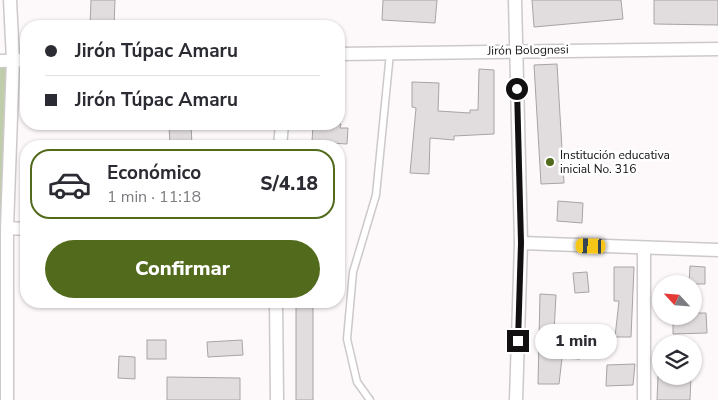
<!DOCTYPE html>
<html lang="es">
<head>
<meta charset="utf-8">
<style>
  body { margin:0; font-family:"Nunito Sans",sans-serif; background:#f2f2f3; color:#2b2b33; height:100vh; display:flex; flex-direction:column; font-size:19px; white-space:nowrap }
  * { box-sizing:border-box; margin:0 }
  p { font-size:16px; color:#7c7c81 }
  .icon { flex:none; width:28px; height:28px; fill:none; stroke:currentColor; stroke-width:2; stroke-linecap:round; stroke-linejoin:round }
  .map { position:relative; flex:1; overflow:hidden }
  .details { position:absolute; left:20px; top:140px; width:325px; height:168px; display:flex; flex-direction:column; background:#fff; border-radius:20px; box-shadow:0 1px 4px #0004 }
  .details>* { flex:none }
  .top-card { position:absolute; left:20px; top:20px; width:325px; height:110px; border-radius:20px; box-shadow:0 1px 4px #0004; display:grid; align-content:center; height:110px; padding:0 25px; background:#fff }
  .needle { width:32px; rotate:296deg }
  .fabs { position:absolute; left:652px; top:275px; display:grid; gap:10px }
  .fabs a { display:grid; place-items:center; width:50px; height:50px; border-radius:50%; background:#fff; box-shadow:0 1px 4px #0004; font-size:25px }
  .end { position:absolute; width:22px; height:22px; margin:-11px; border:6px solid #121011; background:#fff; box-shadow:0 0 0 2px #fff }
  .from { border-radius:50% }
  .bubble { position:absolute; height:35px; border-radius:18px; background:#fff; box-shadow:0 1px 4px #0004; font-size:16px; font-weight:800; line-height:35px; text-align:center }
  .car { position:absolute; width:15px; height:30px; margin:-15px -8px; border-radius:6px; box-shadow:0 0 4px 1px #0007; background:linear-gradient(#f5c518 24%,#345 0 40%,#f5c518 0 76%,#345 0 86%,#f5c518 0) }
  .top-card b { display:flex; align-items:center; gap:18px; height:48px; font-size:19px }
  .top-card b+b { border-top:1px solid #e1e1e2 }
  .top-card i { width:12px; height:12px; background:#2b2b33 }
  ul { padding:9px 0 0; list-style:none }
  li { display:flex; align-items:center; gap:15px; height:70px; margin:0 10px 8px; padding:0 15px; border:2px solid transparent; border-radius:20px }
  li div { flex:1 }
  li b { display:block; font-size:19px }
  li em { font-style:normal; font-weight:800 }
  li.on { border-color:#526a1b }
  li>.icon { width:45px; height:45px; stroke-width:1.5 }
  .primary-button { display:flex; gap:10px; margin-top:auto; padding:10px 25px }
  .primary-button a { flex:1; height:58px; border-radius:30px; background:#526a1b; color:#fff; font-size:20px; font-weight:800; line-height:58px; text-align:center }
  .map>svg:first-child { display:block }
  .green { fill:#bfcdab }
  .building { fill:#e1dcdd; stroke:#a8a4a5 }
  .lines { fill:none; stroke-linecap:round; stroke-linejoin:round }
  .lane-casing { stroke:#cdc9ca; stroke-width:9 }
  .street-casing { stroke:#cdc9ca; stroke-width:15 }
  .lane { stroke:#fff; stroke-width:6 }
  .street { stroke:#fff; stroke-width:12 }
  .route { stroke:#121011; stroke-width:6 }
  .poi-dot { fill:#526a1b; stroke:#fff; stroke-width:2 }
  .labels { text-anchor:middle; stroke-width:5; stroke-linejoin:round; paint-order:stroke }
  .street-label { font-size:12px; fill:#121011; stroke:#fff }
  .poi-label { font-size:12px; fill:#121011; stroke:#fff; text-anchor:start }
</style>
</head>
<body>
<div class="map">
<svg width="718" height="400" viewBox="0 0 718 400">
  <rect width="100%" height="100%" fill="#fdf8f9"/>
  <!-- green -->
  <polygon class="green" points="0,60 13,60 9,400 0,400"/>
  <!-- building -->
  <g class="building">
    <polygon points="91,0 115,0 114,26 90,26"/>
    <polygon points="383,0 437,0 435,23 382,20"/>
    <polygon points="532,0 621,0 623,19 534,27"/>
    <polygon points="654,0 718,0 718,25 654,24"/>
    <polygon points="557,64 564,183 541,184 534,65"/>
    <polygon points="479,69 494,70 494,134 454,136 454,140 430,138 429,174 410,173 416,108 412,107 412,82 439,83 438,111 470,113 470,110 478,110"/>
    <polygon points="169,124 191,124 192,146 170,146"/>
    <polygon points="313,124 341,124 340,128 348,128 347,144 312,142"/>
    <polygon points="558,201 583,203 582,223 557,221"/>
    <polygon points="690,266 705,267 705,284 689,284"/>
    <polygon points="614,267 634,267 631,337 615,337 619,301 614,301"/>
    <polygon points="587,272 589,292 575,293 573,273"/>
    <polygon points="540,294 556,295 554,333 581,334 580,359 562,358 559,384 538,384"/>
    <rect x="296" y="301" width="17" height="99"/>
    <polygon points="694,313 706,313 707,333 673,334 673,316 694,316"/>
    <rect x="147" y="340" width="19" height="19"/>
    <polygon points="242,340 243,355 208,357 207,342"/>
    <polygon points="119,356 135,357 135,379 118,378"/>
    <polygon points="635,364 633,385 606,386 607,365"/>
    <polygon points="658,376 691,376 690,400 657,400"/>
    <polygon points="167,377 240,378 240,400 167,400"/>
  </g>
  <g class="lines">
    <!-- lane casing -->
    <g class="lane-casing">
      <polyline id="lane" points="370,400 357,382 347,339 353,272 376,195 390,53"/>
    </g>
    <!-- street casing -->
    <g class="street-casing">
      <g id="street">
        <polyline points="515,0 521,243 516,400"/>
        <polyline points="339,54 718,49"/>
        <polyline points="0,61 26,60"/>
        <polyline points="280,146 282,124"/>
        <polyline points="7,228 26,229"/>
        <polyline points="521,243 718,250"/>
        <polyline points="644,248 644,400"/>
        <polyline points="276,301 277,400"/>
        <polyline points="7,400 7,228 13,60 10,0"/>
      </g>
    </g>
    <!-- lane -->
    <use href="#lane" class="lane"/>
    <!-- street -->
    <use href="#street" class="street"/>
  </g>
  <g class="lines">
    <!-- route -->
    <polyline class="route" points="517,89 521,243 518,341"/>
  </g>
  <!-- markers -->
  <circle class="poi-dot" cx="550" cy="162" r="5"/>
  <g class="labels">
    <!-- street labels -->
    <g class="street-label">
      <text transform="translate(528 50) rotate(-1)" y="4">Jirón Bolognesi</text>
    </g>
    <!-- poi labels -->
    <g class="poi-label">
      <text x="560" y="159">Institución educativa<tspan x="560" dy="14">inicial No. 316</tspan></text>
    </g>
  </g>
</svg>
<div class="fabs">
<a><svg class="needle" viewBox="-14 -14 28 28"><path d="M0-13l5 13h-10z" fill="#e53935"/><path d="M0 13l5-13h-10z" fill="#7c7c81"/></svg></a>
<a><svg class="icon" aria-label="layers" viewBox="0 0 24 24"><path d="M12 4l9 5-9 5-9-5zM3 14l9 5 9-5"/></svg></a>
</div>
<i class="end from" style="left:517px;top:89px"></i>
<i class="end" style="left:518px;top:341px"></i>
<div class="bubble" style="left:535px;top:324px;width:82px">1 min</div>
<i class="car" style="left:591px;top:246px;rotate:272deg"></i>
<div class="top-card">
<b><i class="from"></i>Jirón Túpac Amaru</b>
<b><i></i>Jirón Túpac Amaru</b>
</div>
<section class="details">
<ul>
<li class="on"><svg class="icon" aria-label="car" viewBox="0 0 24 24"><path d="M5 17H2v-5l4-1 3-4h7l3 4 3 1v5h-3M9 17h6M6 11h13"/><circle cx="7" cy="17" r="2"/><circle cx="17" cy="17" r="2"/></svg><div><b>Económico</b><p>1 min · 11:18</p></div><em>S/4.18</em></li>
</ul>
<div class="primary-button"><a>Confirmar</a></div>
</section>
</div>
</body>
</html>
